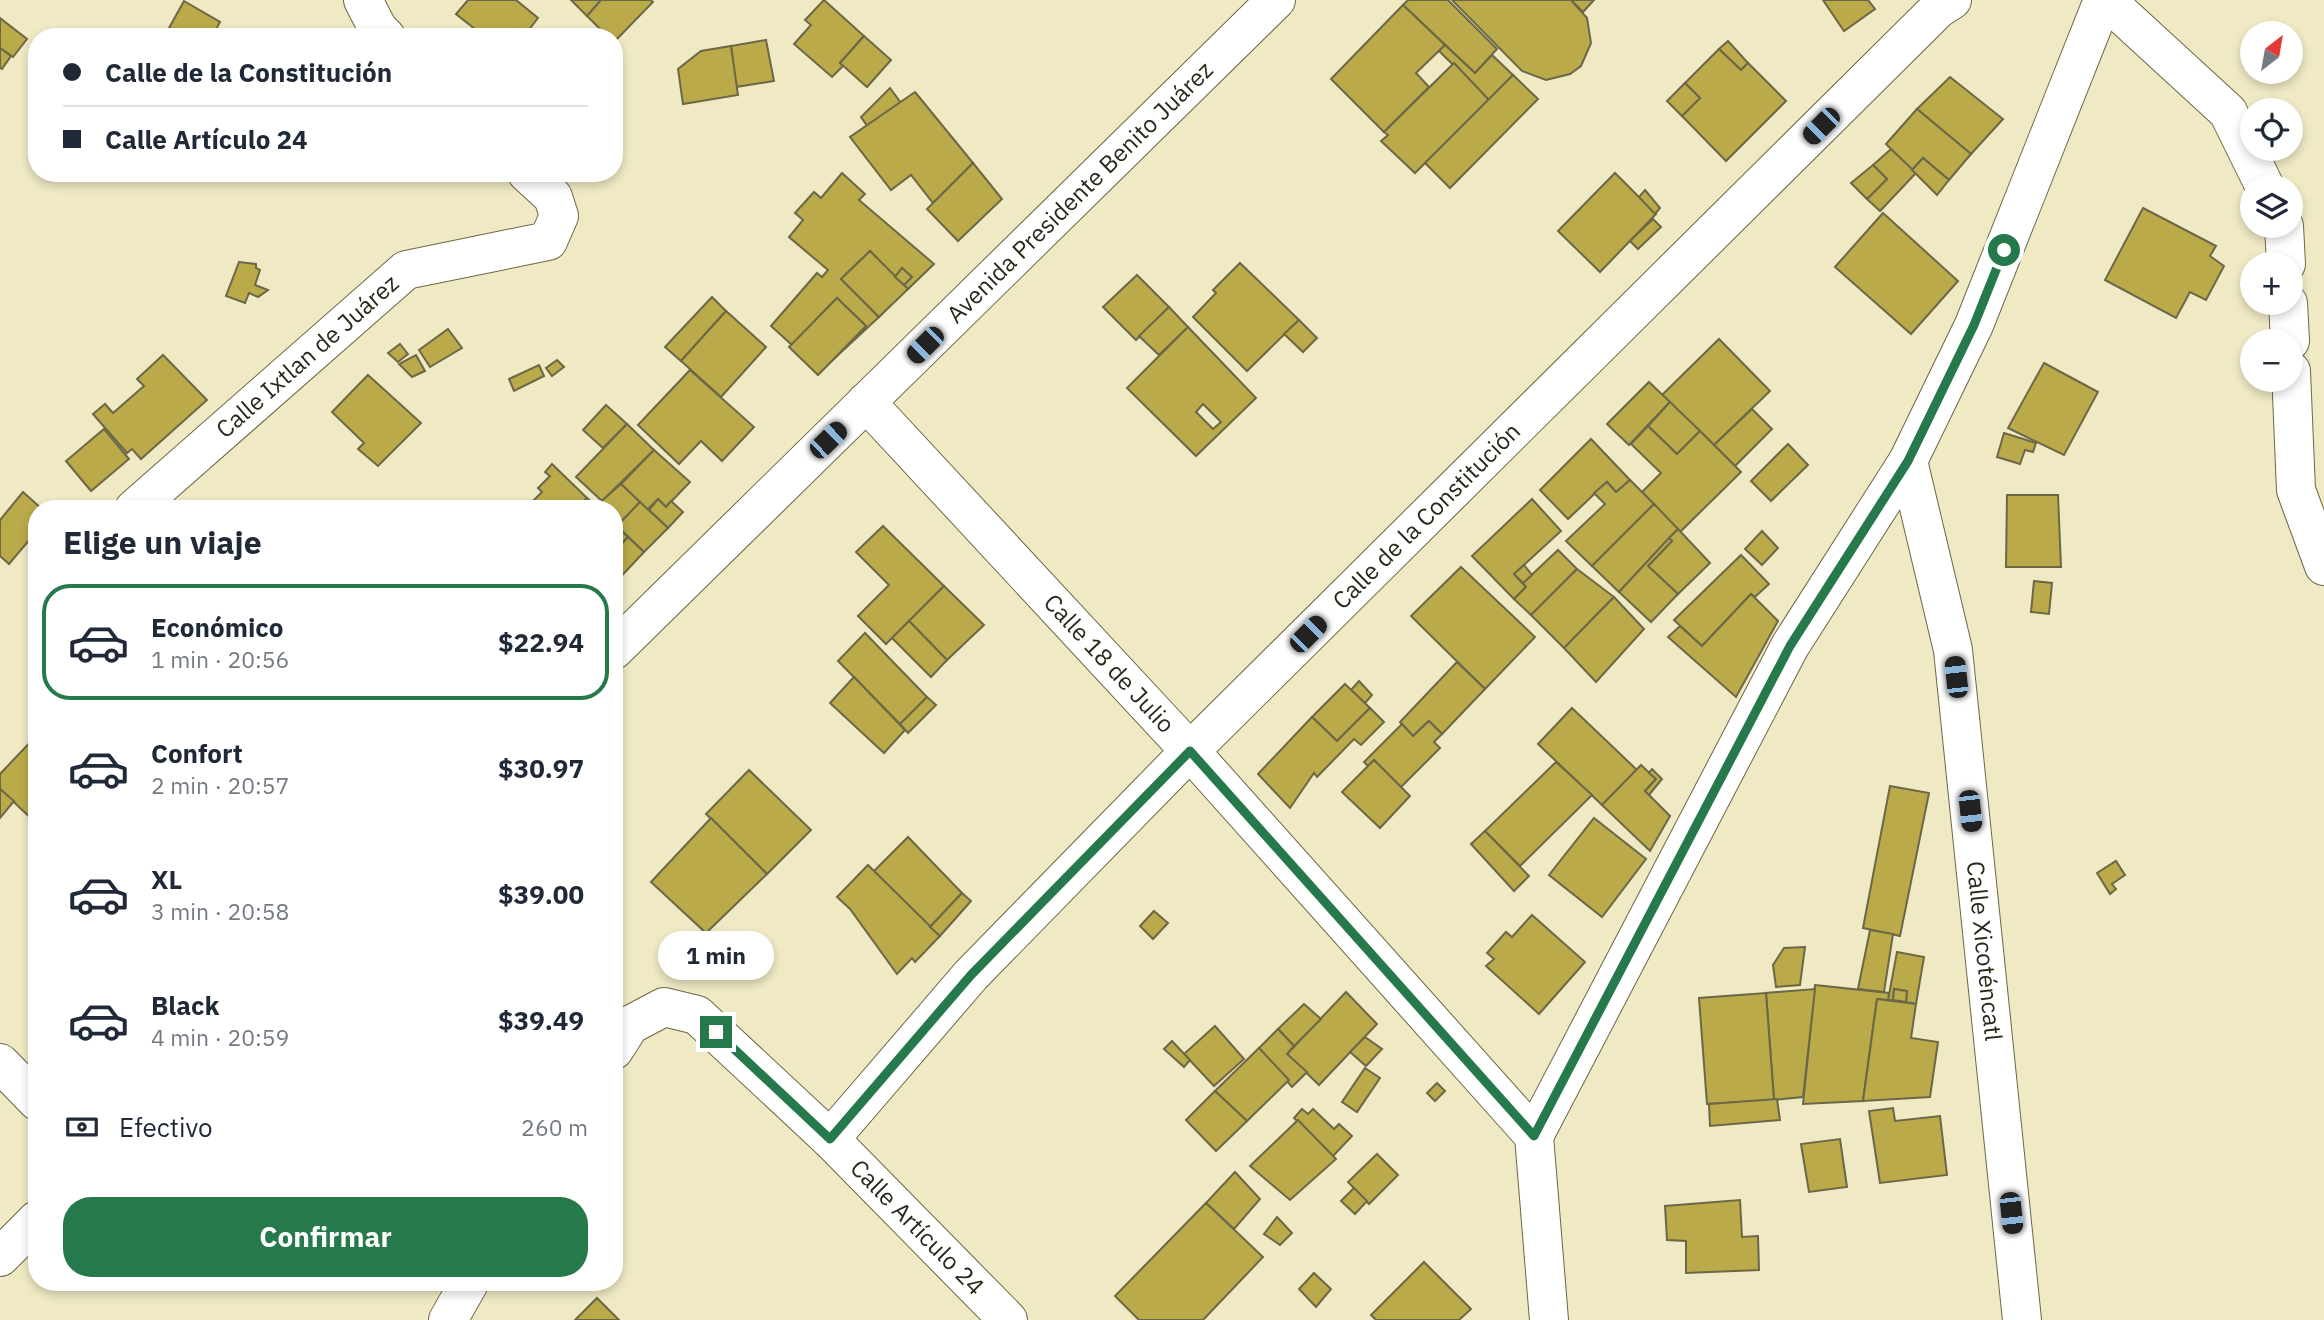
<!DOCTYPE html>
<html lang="es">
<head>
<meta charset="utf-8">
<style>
  body { margin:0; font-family:"IBM Plex Sans",sans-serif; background:#f6f6f7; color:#1f2937; height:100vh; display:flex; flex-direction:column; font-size:26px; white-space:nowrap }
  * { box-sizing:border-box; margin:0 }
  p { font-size:23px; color:#747a83 }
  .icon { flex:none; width:38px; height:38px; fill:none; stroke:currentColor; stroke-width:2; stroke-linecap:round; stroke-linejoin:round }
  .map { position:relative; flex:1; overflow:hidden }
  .details { position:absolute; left:28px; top:500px; width:595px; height:791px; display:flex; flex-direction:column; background:#fff; border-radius:28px; box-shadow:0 4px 10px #0003 }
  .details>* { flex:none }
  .hud { position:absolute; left:28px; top:28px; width:595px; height:154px; border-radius:28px; box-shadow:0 4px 10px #0003; display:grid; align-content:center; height:154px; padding:0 35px; background:#fff }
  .needle { width:46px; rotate:31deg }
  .controls { position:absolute; left:2240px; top:21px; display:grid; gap:14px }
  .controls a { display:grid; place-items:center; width:63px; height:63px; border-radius:50%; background:#fff; box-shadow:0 4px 10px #0003; font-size:35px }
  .end { position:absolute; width:32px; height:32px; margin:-16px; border:9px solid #26794a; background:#fff; box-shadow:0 0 0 4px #fff }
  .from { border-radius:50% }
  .bubble { position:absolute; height:49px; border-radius:24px; background:#fff; box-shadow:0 4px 10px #0003; font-size:23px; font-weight:700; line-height:49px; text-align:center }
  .car { position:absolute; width:21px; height:42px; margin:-21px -10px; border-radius:9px; box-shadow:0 0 5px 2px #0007; background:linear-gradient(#222 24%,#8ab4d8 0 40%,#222 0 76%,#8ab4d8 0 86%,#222 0) }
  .hud b { display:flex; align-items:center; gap:24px; height:66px; font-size:26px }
  .hud b+b { border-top:2px solid #e0e1e3 }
  .hud i { width:18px; height:18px; background:#1f2937 }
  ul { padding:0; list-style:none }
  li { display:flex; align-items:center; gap:21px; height:116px; margin:0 14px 10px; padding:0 21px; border:4px solid transparent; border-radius:28px }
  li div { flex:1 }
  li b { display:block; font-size:26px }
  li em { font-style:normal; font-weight:700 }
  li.current { border-color:#26794a }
  li>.icon { width:63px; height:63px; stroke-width:1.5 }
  h2 { padding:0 35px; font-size:32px; line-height:84px }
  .pay { display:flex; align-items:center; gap:18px; height:77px; padding:0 35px; font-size:26px }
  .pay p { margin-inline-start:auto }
  .button { display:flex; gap:14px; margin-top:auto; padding:14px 35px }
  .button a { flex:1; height:80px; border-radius:28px; background:#26794a; color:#fff; font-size:28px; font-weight:700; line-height:80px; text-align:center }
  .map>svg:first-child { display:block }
  .building { fill:#baaa49; stroke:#6c6746; stroke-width:2; fill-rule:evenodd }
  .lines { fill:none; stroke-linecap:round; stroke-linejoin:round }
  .minor-casing { stroke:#6c6645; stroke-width:40 }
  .minor { stroke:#fff; stroke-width:38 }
  .route { stroke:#26794a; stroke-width:9 }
  .labels { text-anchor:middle; stroke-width:7; stroke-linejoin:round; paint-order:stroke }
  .street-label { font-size:24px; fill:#2b281a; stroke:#fff }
</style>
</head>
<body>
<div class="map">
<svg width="2324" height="1320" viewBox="0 0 2324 1320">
  <rect width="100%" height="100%" fill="#efe9c4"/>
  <!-- building -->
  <g class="building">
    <polygon points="468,0 516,0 538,18 524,36 515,29 509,37 485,37 456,14"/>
    <polygon points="571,0 601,0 587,16"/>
    <polygon points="601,0 650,0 653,2 614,42 614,37 608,37 587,16"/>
    <polygon points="824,0 864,36 840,63 843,66 832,77 794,44 811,25 805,20"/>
    <polygon points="1408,0 1448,0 1497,49 1475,73 1403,5"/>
    <polygon points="1452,0 1571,0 1587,18 1591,43 1581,66 1570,74 1546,80 1522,71"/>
    <polygon points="1571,0 1594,0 1583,12"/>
    <polygon points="1823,0 1868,0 1875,9 1844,31"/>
    <polygon points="184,1 220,22 212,37 164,37"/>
    <polygon points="1403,5 1445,45 1416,73 1429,87 1384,132 1331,79"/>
    <polygon points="0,18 27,39 13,57 0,48"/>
    <polygon points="864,36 891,60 867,87 840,63"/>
    <polygon points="766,40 774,81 736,87 731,46"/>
    <polygon points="1728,41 1748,63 1741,70 1719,49"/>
    <polygon points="1445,45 1475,73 1492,55 1513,75 1489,100 1439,51"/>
    <polygon points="731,46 738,95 683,104 678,69 701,51"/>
    <polygon points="0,48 11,56 2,69 0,68"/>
    <polygon points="1719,49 1741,70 1748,63 1786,101 1726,161 1682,116 1700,98 1685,83"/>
    <polygon points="1454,63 1489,100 1415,173 1381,141 1388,135 1384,132"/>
    <polygon points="1513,75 1538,99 1450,188 1425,163"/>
    <polygon points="1950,77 2003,119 1971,154 1917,109"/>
    <polygon points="1685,83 1700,98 1682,116 1667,101"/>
    <polygon points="890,88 901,103 868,127 861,117"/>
    <polygon points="915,92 973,163 933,203 911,175 891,190 850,137"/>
    <polygon points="1917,109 1971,154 1949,180 1923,158 1912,170 1886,144"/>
    <polygon points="1891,149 1916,173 1880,211 1867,199 1887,179 1873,165"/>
    <polygon points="1923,158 1949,180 1937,195 1912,170"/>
    <polygon points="973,163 1002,199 958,241 927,209"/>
    <polygon points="1873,165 1887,179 1867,199 1851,183"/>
    <polygon points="842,173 865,194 859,200 934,264 908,289 904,285 912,277 902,268 895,277 870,251 841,279 879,317 822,370 866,326 837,298 792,345 771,326 817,273 822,277 828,270 789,237 803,220 795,213 814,192 821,198"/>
    <polygon points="1615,173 1656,214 1600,272 1558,231"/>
    <polygon points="1645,190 1660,208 1655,214 1639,197"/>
    <polygon points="2143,208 2216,246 2210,256 2224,266 2206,300 2190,292 2176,318 2105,280"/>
    <polygon points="1883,213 1958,281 1911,334 1835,267"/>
    <polygon points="1653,219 1661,227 1638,249 1630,241"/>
    <polygon points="870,251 908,289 879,317 841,279"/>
    <polygon points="239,262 256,264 256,268 260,270 255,285 268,290 258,297 249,293 245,303 226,296"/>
    <polygon points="1240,263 1299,320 1247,371 1193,317 1216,293 1213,290"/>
    <polygon points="902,268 912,277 904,285 895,277"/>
    <polygon points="1137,275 1169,307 1136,340 1103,307"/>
    <polygon points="712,297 726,311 681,361 665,347"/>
    <polygon points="837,298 866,326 818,375 789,347"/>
    <polygon points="1169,307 1188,327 1159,355 1139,336"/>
    <polygon points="726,311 766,347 721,397 681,361"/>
    <polygon points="1299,320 1317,338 1303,352 1284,334"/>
    <path d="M1188,327L1256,398L1196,456L1127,388ZM1203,404L1221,422L1213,429L1196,412Z"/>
    <polygon points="448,329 462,348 430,367 419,350"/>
    <polygon points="1719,339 1770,391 1714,445 1662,395"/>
    <polygon points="400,344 408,354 398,362 388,353"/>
    <polygon points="163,355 207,400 141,459 132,449 127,453 93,414 105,404 113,413 144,386 137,379"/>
    <polygon points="416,355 425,371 412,377 399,364"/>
    <polygon points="557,360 564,367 552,376 546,368"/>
    <polygon points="2044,363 2098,392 2064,455 2008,428"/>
    <polygon points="539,365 544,376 514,391 509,379"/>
    <polygon points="690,370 754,427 722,461 701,441 679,464 638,425"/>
    <polygon points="368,375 421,423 378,466 358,449 364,443 332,412"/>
    <polygon points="1649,382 1670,402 1629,445 1607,424"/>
    <polygon points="1670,402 1700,431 1677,454 1648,426"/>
    <polygon points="606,405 627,424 603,448 583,430"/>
    <polygon points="1752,409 1772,429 1735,466 1714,445"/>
    <polygon points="627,424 654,450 602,501 576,477"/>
    <polygon points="1648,426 1677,454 1700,431 1741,472 1680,532 1642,492 1661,473 1631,444"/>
    <polygon points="104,429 129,459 91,491 66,461"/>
    <polygon points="2004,433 2036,443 2033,452 2025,450 2020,464 1997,457"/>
    <polygon points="1591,439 1630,480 1616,492 1607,482 1568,519 1540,490"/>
    <polygon points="1788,444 1808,465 1771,501 1751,481"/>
    <polygon points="654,450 690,482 666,507 658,499 647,510 621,484"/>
    <polygon points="552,464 587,498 575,509 525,509 542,492 538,488 550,476 545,472"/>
    <polygon points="1630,480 1654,504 1592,566 1566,541 1605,504 1594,493 1607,482 1616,492"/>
    <polygon points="621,484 640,502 617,526 614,509 596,506"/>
    <polygon points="23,492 42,509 37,509 37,531 9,564 0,556 0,520"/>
    <polygon points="2007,495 2058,495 2061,567 2006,567"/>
    <polygon points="587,498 596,506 599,509 575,509"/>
    <polygon points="658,499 666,507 671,501 683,512 668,528 649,510"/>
    <polygon points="1532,499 1561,531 1514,574 1526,587 1514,599 1472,556"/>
    <polygon points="640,502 668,528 644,552 617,526"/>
    <polygon points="1654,504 1678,529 1619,592 1592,566"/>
    <polygon points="614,524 628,537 614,552"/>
    <polygon points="883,526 944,586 886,644 858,616 889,585 856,552"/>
    <polygon points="1678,529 1710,563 1678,594 1648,566 1672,541 1669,538"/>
    <polygon points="1762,531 1778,548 1762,565 1745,549"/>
    <polygon points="628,537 644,552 614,584 614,552"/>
    <polygon points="1669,538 1672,541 1648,566 1678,594 1651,622 1619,592"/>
    <polygon points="1558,550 1577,569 1531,615 1514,599 1526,587 1523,583"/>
    <polygon points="1741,555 1769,584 1755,597 1751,594 1702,646 1674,620"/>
    <polygon points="1524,565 1532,575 1523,583 1514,574"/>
    <polygon points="1461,567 1535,637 1485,689 1411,616"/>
    <polygon points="1577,569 1614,597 1564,648 1531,615"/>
    <polygon points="2034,581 2052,583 2049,614 2031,612"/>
    <polygon points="944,586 984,625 947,660 909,621"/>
    <polygon points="1751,594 1778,621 1736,697 1668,637 1680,626 1702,646"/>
    <polygon points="1614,597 1644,629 1596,682 1564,648"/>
    <polygon points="909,621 947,660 931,677 892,638"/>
    <polygon points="865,633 927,697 900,724 838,661"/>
    <polygon points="1457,662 1485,689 1442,734 1429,721 1413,736 1400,722"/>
    <polygon points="854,677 905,730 884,753 830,703"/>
    <polygon points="1359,681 1372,695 1365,703 1351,690"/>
    <polygon points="1345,684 1370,708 1337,741 1312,717"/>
    <polygon points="927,697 936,705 908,733 900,724"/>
    <polygon points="1370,708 1384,722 1361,745 1354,739 1317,777 1314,773 1290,808 1258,774 1312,717 1337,741"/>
    <polygon points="1572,708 1637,770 1602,805 1538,744"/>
    <polygon points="1429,721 1442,734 1434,742 1440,748 1401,787 1374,760 1368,766 1364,762 1402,724 1413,736"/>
    <polygon points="37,735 37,824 0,789 0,774"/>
    <polygon points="1374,760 1410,796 1380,828 1342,792"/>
    <polygon points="1556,762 1592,795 1520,866 1485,831"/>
    <polygon points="1641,765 1656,779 1645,791 1670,816 1650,851 1602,805"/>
    <polygon points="1652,769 1662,779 1649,795 1645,791 1656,779 1649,773"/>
    <polygon points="749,770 811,830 767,874 706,814"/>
    <polygon points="1890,786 1929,793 1900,936 1863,928"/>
    <polygon points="0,789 14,801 0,818"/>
    <polygon points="711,818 767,874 706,933 651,882"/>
    <polygon points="1594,818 1646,859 1602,917 1549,875"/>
    <polygon points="1485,831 1529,876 1514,891 1471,844"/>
    <polygon points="908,837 962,893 930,927 874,871"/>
    <polygon points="2116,861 2125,875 2112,884 2116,889 2110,894 2097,873"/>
    <polygon points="868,865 940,936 915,962 912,958 897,974 850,909 837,897"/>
    <polygon points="962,893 971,901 940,936 930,927"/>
    <polygon points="1154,911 1168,923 1153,939 1140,926"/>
    <polygon points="1532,915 1585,962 1539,1014 1486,966 1494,959 1487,953 1506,932 1512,937"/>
    <polygon points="1870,930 1893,934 1884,992 1858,989"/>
    <polygon points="1805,947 1800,985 1776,987 1773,965 1784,948"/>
    <polygon points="1897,952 1924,957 1916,1004 1906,1002 1907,991 1894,989 1893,1000 1888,1000"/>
    <polygon points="1815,985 1889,993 1888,1000 1877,999 1863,1101 1803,1104"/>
    <polygon points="1815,989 1803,1097 1774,1100 1766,993"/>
    <polygon points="1894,989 1907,991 1906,1002 1893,1000"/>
    <polygon points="1346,992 1377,1024 1319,1085 1287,1054"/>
    <polygon points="1766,993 1774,1100 1707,1104 1699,998"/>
    <polygon points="1877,999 1916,1004 1911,1038 1938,1042 1930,1097 1863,1101"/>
    <polygon points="1304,1004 1321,1019 1294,1046 1278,1029"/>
    <polygon points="1215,1026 1244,1059 1214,1086 1184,1054"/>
    <polygon points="1278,1029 1294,1046 1287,1054 1307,1072 1292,1087 1259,1048"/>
    <polygon points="1365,1037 1382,1049 1366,1066 1350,1052"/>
    <polygon points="1172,1041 1190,1060 1184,1067 1164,1049"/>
    <polygon points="1259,1048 1289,1080 1247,1121 1215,1091"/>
    <polygon points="1365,1068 1380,1078 1357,1112 1342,1102"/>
    <polygon points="1437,1083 1445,1091 1435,1101 1427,1093"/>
    <polygon points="1215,1091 1247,1121 1216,1151 1186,1120"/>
    <polygon points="1777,1099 1780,1120 1710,1126 1709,1104"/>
    <polygon points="1893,1108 1895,1121 1940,1116 1947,1175 1880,1183 1869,1111"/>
    <polygon points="1302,1109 1308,1114 1313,1109 1334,1129 1339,1124 1352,1136 1333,1156 1294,1118"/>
    <polygon points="1298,1120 1336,1159 1290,1200 1250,1166"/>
    <polygon points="1840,1139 1847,1187 1809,1192 1801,1144"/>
    <polygon points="1377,1154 1398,1175 1369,1204 1348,1182"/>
    <polygon points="1235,1172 1260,1199 1234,1229 1206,1203"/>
    <polygon points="1354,1188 1367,1201 1355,1214 1341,1201"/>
    <polygon points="1740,1200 1742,1237 1758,1236 1759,1270 1686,1273 1686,1241 1667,1240 1665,1206"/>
    <polygon points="1206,1203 1263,1257 1203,1320 1139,1320 1115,1296"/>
    <polygon points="1277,1217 1292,1233 1280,1245 1264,1234"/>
    <polygon points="1424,1262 1471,1309 1459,1320 1376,1320 1371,1315"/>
    <polygon points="1314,1273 1331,1289 1316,1307 1299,1289"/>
    <polygon points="597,1298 619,1320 575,1320"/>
  </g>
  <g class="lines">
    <!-- minor casing -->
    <g class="minor-casing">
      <g id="minor">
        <polyline points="363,0 378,29 386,37"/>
        <polyline points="2106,0 2228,112 2265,187"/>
        <polyline points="2284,226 2286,264"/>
        <polyline points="2288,303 2290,341"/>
        <polyline points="2291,371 2296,490 2324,566"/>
        <path id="s1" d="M866,402L1190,751L1534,1136L1549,1320"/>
        <path id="s2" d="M1908,461L1953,650L2022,1320"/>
        <path id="s3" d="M134,509L406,270L548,241L559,216L553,197L527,173"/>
        <path id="s4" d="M614,650L1276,0"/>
        <path id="s5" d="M614,1050L630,1025L664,1007L697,1015L830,1139L1008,1320"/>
        <polyline points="0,1063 37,1101"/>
        <polyline points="1534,1136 1790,646 1908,461 1974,325 2103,0"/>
        <path id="s6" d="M830,1139L971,975L1190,751L1938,9L1952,0"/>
        <polyline points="0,1257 37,1220"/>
        <polyline points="448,1320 469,1283"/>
      </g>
    </g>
    <!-- minor -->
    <use href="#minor" class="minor"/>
  </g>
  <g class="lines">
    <!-- route -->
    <polyline class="route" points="716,1032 830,1139 971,975 1190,751 1534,1136 1790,646 1908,461 1974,325 2004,250"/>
  </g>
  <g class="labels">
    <!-- street labels -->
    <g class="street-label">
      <text dy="8" stroke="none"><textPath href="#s4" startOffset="653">Avenida Presidente Benito Juárez</textPath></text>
      <text dy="8" stroke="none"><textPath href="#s3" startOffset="231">Calle Ixtlan de Juárez</textPath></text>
      <text dy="8" stroke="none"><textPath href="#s6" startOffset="863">Calle de la Constitución</textPath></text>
      <text dy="8" stroke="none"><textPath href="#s1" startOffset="357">Calle 18 de Julio</textPath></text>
      <text dy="8" stroke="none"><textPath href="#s2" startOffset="497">Calle Xicoténcatl</textPath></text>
      <text dy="8" stroke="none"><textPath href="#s5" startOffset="408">Calle Artículo 24</textPath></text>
    </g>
  </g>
</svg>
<div class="controls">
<a><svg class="needle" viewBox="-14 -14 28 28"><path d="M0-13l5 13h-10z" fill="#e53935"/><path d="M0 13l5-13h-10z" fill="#747a83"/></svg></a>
<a><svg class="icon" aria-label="locate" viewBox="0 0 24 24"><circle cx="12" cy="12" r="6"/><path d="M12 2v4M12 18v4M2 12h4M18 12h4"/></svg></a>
<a><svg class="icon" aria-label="layers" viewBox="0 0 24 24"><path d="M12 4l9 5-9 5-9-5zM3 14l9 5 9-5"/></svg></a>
<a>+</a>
<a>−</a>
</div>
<i class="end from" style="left:2004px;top:250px"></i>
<i class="end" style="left:716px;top:1032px"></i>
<div class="bubble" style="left:658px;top:931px;width:116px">1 min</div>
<i class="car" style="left:1821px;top:126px;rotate:225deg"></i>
<i class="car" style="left:925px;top:345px;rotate:225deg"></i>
<i class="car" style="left:828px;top:440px;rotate:46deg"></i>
<i class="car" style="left:1308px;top:634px;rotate:45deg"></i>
<i class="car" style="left:1956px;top:677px;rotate:354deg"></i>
<i class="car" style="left:1970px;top:811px;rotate:174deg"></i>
<i class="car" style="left:2011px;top:1213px;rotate:174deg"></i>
<div class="hud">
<b><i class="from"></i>Calle de la Constitución</b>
<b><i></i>Calle Artículo 24</b>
</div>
<section class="details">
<h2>Elige un viaje</h2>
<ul>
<li class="current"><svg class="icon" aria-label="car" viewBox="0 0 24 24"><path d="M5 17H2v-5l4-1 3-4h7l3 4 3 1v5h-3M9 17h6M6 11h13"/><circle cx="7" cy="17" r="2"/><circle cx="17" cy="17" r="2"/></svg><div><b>Económico</b><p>1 min · 20:56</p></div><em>$22.94</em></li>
<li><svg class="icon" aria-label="car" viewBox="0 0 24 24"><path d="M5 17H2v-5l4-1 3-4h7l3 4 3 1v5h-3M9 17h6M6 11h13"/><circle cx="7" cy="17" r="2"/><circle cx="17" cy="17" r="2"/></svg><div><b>Confort</b><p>2 min · 20:57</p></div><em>$30.97</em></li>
<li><svg class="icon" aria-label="car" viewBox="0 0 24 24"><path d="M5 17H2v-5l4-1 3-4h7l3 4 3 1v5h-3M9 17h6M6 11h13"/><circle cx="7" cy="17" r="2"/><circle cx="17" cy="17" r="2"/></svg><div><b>XL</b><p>3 min · 20:58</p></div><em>$39.00</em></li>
<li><svg class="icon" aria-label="car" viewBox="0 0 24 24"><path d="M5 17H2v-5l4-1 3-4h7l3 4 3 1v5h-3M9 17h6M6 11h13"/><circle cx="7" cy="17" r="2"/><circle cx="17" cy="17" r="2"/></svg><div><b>Black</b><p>4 min · 20:59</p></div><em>$39.49</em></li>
</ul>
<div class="pay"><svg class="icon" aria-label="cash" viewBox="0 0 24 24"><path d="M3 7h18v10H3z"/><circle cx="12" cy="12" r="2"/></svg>Efectivo<p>260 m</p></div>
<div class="button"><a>Confirmar</a></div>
</section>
</div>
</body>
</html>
